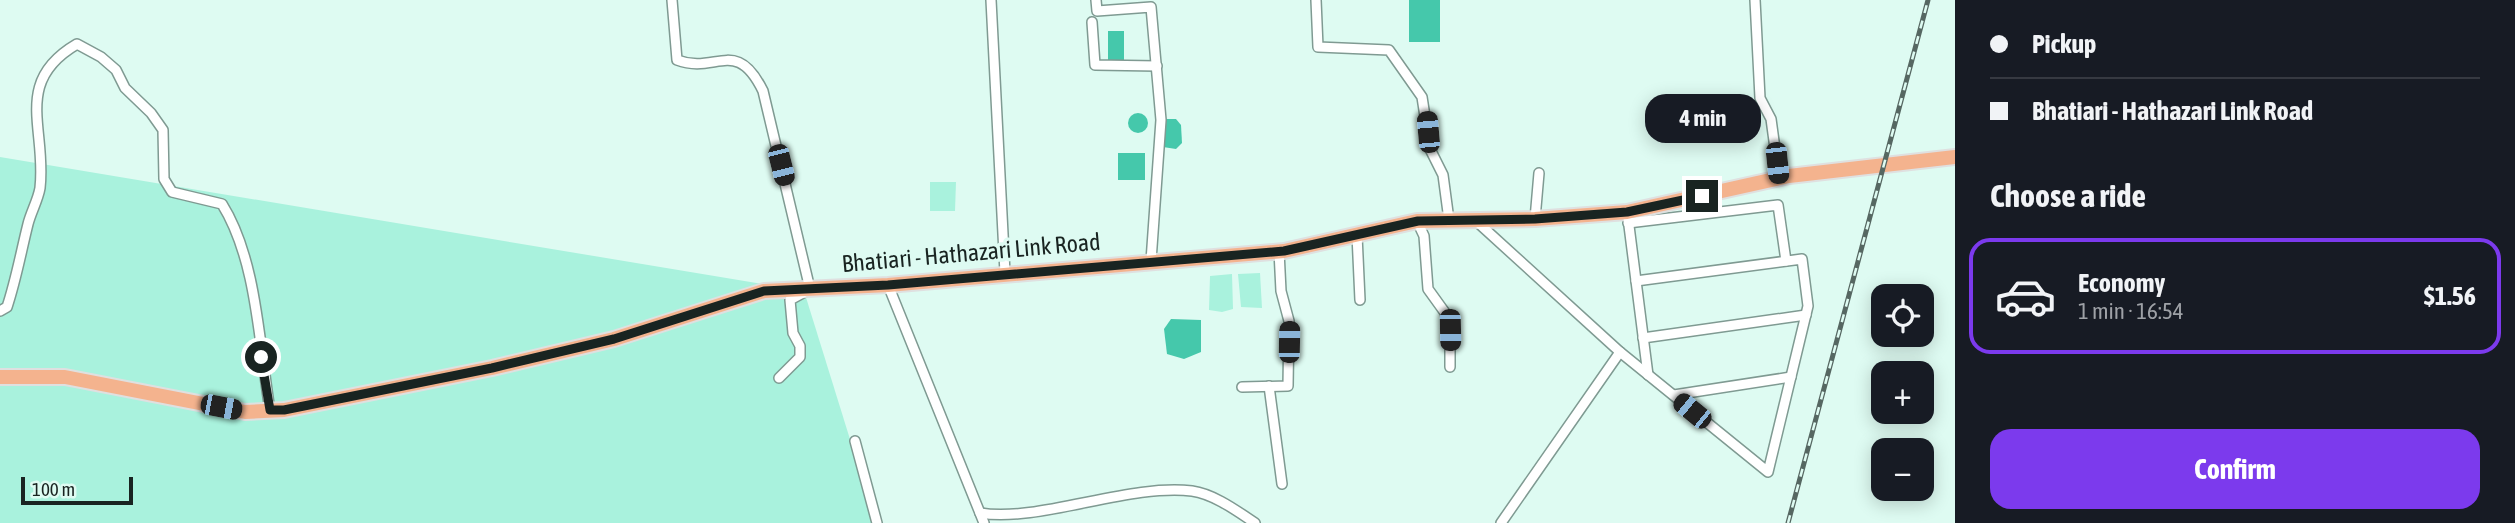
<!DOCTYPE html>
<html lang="en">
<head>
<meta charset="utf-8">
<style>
  body { margin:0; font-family:"Asap Condensed",sans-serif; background:#20242c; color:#f1f3f6; height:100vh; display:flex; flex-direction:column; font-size:26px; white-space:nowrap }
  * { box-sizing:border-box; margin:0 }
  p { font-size:23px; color:#9ea1a6 }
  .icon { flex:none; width:38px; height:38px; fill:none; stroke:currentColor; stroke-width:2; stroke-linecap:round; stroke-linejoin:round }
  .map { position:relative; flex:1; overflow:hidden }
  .side { display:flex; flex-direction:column; background:#171b24; width:560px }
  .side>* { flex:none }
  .hud { display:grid; align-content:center; height:154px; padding:0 35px; background:#171b24 }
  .fabs { position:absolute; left:1871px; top:284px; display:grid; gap:14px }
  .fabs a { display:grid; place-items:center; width:63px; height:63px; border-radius:14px; background:#171b24; box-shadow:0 4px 18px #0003; font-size:35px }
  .scale { position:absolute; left:21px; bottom:18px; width:112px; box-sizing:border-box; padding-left:7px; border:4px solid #192421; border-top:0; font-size:19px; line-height:24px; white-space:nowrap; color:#192421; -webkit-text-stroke:5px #defbf2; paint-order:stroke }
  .end { position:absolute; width:32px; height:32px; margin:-16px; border:9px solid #192421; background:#fff; box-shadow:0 0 0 4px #fff }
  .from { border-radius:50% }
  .bubble { position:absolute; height:49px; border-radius:21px; background:#171b24; box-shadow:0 4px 18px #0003; font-size:23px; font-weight:700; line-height:49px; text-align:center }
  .car { position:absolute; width:21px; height:42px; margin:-21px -10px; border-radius:9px; box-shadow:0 0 5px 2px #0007; background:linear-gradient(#222 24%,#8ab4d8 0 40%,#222 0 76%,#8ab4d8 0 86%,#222 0) }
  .hud b { display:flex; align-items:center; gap:24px; height:66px; font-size:26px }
  .hud b+b { border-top:2px solid #363941 }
  .hud i { width:18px; height:18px; background:#f1f3f6 }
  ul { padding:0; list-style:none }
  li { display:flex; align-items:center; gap:21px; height:116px; margin:0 14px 10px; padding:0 21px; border:4px solid transparent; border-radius:21px }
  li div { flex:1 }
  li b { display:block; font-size:26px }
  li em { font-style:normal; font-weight:700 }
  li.active { border-color:#7c3aed }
  li>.icon { width:63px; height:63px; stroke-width:1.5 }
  h2 { padding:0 35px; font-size:32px; line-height:84px }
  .primary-button { display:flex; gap:14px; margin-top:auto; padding:14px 35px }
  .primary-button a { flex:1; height:80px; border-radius:21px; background:#7c3aed; color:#fff; font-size:28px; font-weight:700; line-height:80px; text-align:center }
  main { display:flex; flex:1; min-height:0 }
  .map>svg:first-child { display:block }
  .green { fill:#a9f2dd }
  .water { fill:#45c8ab }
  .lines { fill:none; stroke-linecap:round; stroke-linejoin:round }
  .street-casing { stroke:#7f9a92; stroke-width:12 }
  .primary-casing { stroke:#dfe0e0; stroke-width:18 }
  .street { stroke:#fff; stroke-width:9 }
  .primary { stroke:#f4b38e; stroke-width:14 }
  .rail-casing { stroke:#566762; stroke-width:5 }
  .rail { stroke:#defbf2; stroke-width:2.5; stroke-dasharray:8; stroke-linecap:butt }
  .route { stroke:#192421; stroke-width:9 }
  .labels { text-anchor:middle; stroke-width:7; stroke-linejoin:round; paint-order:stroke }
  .street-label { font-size:24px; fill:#192421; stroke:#defbf2 }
</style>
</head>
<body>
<main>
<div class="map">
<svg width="1955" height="523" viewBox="0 0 1955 523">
  <rect width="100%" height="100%" fill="#defbf2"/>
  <!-- green -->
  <g class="green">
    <polygon points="0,157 804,291 876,523 0,523"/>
    <polygon points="930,182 956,182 955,211 930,211"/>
    <polygon points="1260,273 1262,308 1241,307 1238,274"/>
    <polygon points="1232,274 1233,309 1222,312 1209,310 1210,276"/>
  </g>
  <!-- water -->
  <g class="water">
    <rect x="1409" y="0" width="31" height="42"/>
    <rect x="1108" y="31" width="16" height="33"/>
    <circle cx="1138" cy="123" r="10"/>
    <polygon points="1165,119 1176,119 1181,125 1182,143 1176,149 1163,147"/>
    <rect x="1118" y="153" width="27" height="27"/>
    <polygon points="1171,319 1201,320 1201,352 1184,359 1167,354 1164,329"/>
  </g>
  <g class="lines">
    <!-- street casing -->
    <g class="street-casing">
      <g id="street">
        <path d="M672,0L677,60C716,75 736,36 763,91L810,289L790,300L793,333L800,346V357L779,378"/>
        <polyline points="991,0 1005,273"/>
        <polyline points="1096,0 1097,11 1151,7 1161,120 1151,261"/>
        <polyline points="1316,0 1318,47 1389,50 1422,97 1430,149 1443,175 1449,220"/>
        <polyline points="1755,0 1760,98 1771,119 1779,178"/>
        <polyline points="1092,22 1095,65 1157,66"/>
        <polyline points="1628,218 1648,375"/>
        <polyline points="1535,219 1539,173"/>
        <polyline points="1475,220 1620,352 1501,523"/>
        <polyline points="1417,221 1424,236 1428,289 1446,314 1450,330 1450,367"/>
        <polyline points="1628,223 1778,205 1786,261"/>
        <polyline points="1357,235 1360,300"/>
        <polyline points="888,285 984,523"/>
        <path d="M0,311L7,307C16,280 21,252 28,224C31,212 38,200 40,188C47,129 12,82 77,44L101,57L116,70L125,88L151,113L163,130L164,179L172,192L222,204C257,260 259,344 270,410"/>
        <polyline points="1643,338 1806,315"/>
        <polyline points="1620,352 1768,472 1808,306 1802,259 1636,281"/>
        <polyline points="1269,386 1282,484"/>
        <polyline points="1242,387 1288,386 1289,321 1281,291 1279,251"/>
        <polyline points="1674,395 1791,377"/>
        <polyline points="855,441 877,523"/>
        <path d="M980,513C1038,523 1130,483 1192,491C1214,494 1237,511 1255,523"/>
      </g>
    </g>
    <!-- primary casing -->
    <g class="primary-casing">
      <polyline id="primary" points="0,377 65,377 245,412 284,410 492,368 614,339 764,291 888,285 1284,251 1417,221 1535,219 1627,212 1789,176 1955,157"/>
    </g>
    <!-- street -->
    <use href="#street" class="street"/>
    <!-- primary -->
    <use href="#primary" class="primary"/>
    <!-- rail casing -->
    <g class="rail-casing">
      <polyline id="rail" points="1788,523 1928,0"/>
    </g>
    <!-- rail -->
    <use href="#rail" class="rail"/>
  </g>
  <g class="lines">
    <!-- route -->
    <polyline class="route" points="261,357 270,410 284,410 492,368 614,339 764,291 888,285 1284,251 1418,221 1535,219 1627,212 1702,196"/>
  </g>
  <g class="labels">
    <!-- street labels -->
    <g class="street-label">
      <text transform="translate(971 253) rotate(-5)" y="8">Bhatiari - Hathazari Link Road</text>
    </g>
  </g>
</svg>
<div class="fabs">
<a><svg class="icon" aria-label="locate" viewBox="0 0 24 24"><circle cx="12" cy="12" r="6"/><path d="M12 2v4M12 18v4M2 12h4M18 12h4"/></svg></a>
<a>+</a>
<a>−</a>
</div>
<div class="scale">100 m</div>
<i class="end from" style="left:261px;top:357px"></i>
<i class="end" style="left:1702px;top:196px"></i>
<div class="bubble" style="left:1645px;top:94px;width:116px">4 min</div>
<i class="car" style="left:1428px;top:132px;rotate:355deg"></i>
<i class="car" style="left:1777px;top:163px;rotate:174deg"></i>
<i class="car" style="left:781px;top:165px;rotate:166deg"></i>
<i class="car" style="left:1450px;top:330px;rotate:179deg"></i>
<i class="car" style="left:1289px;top:342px;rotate:1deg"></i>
<i class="car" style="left:221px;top:407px;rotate:101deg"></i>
<i class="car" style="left:1692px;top:411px;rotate:309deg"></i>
</div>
<section class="side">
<div class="hud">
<b><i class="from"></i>Pickup</b>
<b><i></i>Bhatiari - Hathazari Link Road</b>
</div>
<h2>Choose a ride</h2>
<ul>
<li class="active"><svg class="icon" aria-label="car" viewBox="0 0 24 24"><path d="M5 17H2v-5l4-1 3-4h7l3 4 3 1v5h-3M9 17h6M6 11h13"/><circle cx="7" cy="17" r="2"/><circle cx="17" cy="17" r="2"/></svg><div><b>Economy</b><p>1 min · 16:54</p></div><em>$1.56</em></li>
</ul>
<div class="primary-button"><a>Confirm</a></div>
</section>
</main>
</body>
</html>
